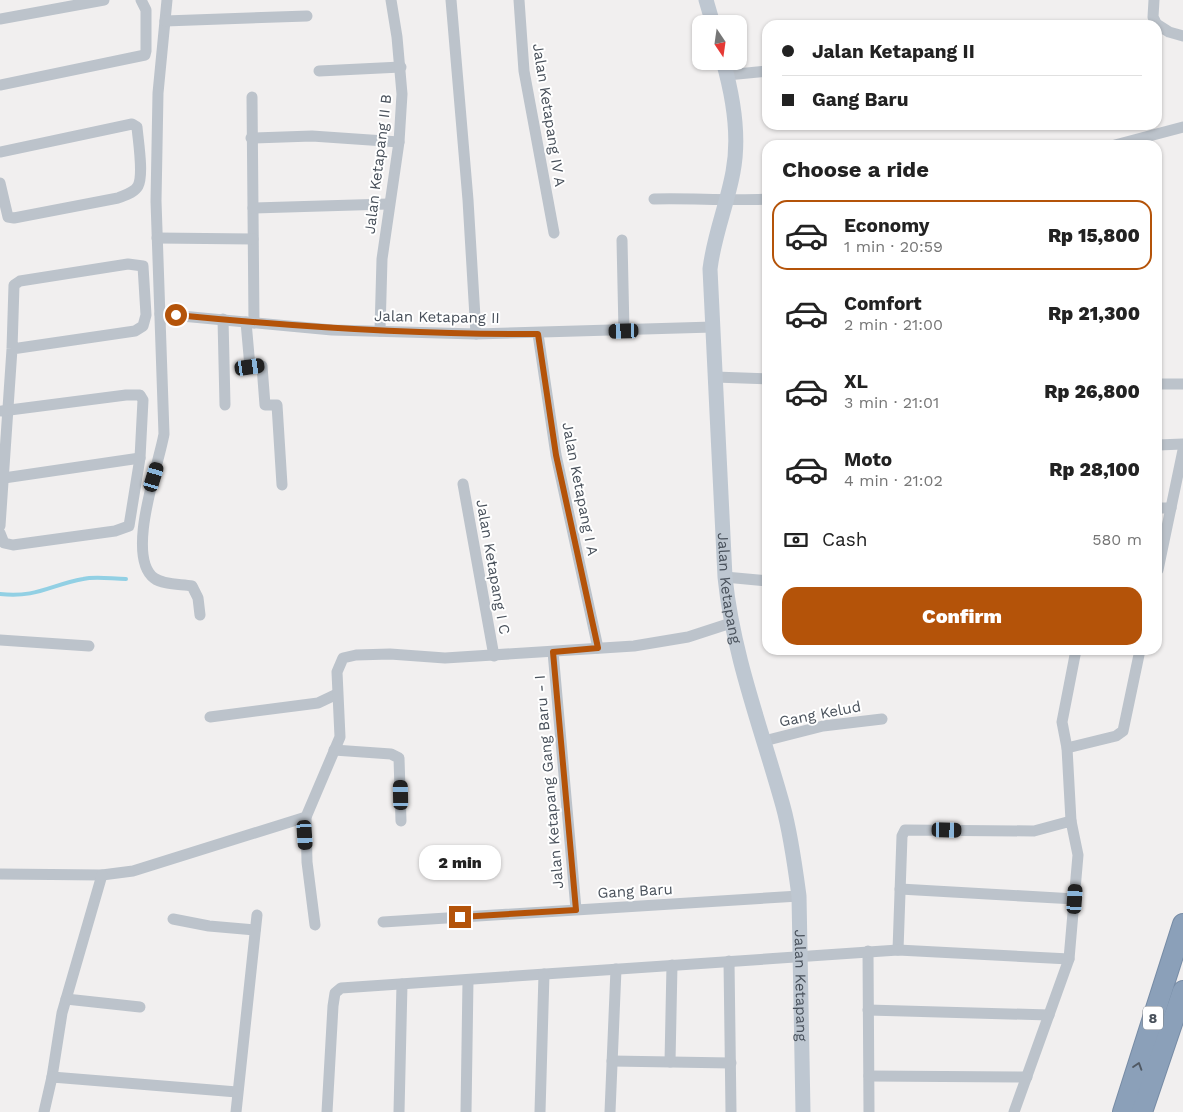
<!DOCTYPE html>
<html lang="en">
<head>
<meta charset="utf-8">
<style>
  body { margin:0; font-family:"Work Sans",sans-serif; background:#f6f6f6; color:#222; height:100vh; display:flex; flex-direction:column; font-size:19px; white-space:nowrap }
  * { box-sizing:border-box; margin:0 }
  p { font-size:16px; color:#767676 }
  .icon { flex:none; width:28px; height:28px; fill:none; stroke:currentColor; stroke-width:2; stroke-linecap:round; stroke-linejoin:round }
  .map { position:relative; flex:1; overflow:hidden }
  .sheet { position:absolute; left:762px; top:140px; width:400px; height:515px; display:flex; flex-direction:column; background:#fff; border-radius:15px; box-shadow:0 1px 4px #0004 }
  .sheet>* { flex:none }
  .top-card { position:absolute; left:762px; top:20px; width:400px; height:110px; border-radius:15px; box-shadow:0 1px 4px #0004; display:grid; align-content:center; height:110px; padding:0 20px; background:#fff }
  .needle { width:32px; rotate:167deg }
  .buttons { position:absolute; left:692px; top:15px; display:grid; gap:10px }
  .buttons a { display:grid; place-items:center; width:55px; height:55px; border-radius:10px; background:#fff; box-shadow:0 1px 4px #0004; font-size:25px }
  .end { position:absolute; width:22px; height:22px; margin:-11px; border:6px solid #b45309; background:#fff; box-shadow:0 0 0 2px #fff }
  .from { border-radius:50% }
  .bubble { position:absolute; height:35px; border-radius:15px; background:#fff; box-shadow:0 1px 4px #0004; font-size:16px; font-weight:800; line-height:35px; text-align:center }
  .car { position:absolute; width:15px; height:30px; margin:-15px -8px; border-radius:6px; box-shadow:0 0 4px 1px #0007; background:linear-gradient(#222 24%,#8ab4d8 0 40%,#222 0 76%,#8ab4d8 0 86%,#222 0) }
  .top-card b { display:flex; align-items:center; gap:18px; height:48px; font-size:19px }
  .top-card b+b { border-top:1px solid #e0e0e0 }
  .top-card i { width:12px; height:12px; background:#222 }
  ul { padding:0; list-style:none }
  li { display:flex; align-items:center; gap:15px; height:70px; margin:0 10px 8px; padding:0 10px; border:2px solid transparent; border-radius:15px }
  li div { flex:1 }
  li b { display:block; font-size:19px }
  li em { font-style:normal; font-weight:800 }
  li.active { border-color:#b45309 }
  li>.icon { width:45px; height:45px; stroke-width:1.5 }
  h2 { padding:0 20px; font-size:22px; line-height:60px }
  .pay { display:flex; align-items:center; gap:12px; height:55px; padding:0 20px; font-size:19px }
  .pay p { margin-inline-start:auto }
  .button { display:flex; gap:10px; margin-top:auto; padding:10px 20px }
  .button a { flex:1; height:58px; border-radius:15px; background:#b45309; color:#fff; font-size:20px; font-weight:800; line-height:58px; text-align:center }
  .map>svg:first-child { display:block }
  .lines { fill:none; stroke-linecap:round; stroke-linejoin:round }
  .stream { stroke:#92d0e4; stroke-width:4 }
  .highway-casing { stroke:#768ba5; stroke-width:22 }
  .street { stroke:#bcc3cb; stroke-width:11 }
  .secondary { stroke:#bec7d1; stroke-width:15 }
  .highway { stroke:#8ba0b9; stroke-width:20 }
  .oneway { stroke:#505964 }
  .route { stroke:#b45309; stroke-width:6 }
  .labels { text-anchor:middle; stroke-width:4; stroke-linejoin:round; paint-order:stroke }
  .shield { fill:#fff; stroke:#80858c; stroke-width:1 }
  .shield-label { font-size:14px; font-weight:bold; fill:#49515b }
  .street-label { font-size:15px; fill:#49515b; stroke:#fff }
</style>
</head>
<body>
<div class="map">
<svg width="1183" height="1112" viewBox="0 0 1183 1112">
  <rect width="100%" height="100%" fill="#f1efef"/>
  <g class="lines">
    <!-- stream -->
    <path class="stream" d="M0,594C37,598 50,585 83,579C96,576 112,579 126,579"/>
    <!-- highway casing -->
    <g class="highway-casing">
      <g id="highway">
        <polyline points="1123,1112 1183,924"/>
        <polyline points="1142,1112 1183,991"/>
      </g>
    </g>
    <!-- street -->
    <g class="street">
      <path d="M167,0L158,93L156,201L164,434C159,464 125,556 154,578C163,585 181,584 192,586L198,598L200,615"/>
      <polyline points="451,0 468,200 476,334"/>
      <polyline points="519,0 524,71 554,233"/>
      <polyline points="1154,0 1153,17 1157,25"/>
      <polyline points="0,19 104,0"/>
      <polyline points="165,21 307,16"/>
      <polyline points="1158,25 1169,32 1183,36"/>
      <polyline points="319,71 401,67"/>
      <polyline points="727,75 768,71"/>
      <polyline points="0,85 145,55 146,51 146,10 141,0"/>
      <polyline points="252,97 254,323"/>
      <polyline points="251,138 312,136 399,142"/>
      <polyline points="1115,145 1183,127"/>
      <path d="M0,152L132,124L137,127C138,140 144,175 138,186C134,193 125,195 118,198L14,218L8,217L0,183"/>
      <path d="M654,199C692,198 729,201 768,199"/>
      <polyline points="253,208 388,204"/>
      <polyline points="157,238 253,239"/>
      <polyline points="622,240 624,331"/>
      <polyline points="160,314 332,330 476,334 713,327"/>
      <polyline points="223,319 225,405"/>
      <polyline points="246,322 250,367 262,366 265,405 277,405 282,485"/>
      <polyline points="380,331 382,259 399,142 402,94 397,37 391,0"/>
      <polyline points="538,334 556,455 598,648"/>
      <polyline points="715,377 768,379"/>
      <polyline points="1158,384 1183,384"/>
      <polyline points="1158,445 1183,444"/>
      <polyline points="4,478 140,458"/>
      <polyline points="463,484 494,656"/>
      <polyline points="1158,508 1171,508"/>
      <polyline points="0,526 12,349 14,285 20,281 128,264 143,266 146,315 143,326 135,331 12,349"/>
      <polyline points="0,533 4,543 13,545 115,531 129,526 140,458 143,400 140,395 126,395 2,411"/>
      <polyline points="1158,570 1183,450"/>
      <polyline points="725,577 768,581"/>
      <polyline points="0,640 89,646"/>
      <polyline points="553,652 576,909"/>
      <polyline points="210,717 318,703 337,694"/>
      <polyline points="764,741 823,726 882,719"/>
      <polyline points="1067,748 1116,736 1123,731 1140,650"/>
      <polyline points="334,750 391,754 399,758 401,821"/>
      <polyline points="1071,821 1067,748 1062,722 1076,650"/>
      <polyline points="0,874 102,875 133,871 306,817"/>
      <polyline points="900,889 1075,899"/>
      <polyline points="173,919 209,926 255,930"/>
      <polyline points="383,922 799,896"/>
      <polyline points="315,925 307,862 306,817 340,737 337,672 343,658 356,655 390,654 445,658 634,646 688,637 731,623"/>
      <polyline points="898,950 902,836 905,830 1034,831 1071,821 1078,855 1069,959 1014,1112"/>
      <polyline points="868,951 869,1112"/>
      <polyline points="729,961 731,1112"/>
      <polyline points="66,999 140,1007"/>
      <polyline points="868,1010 1049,1015"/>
      <polyline points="612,1061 731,1063"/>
      <polyline points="670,1062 672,965"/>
      <polyline points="869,1076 1027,1077"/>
      <polyline points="52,1077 62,1013 102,875"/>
      <polyline points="44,1112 52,1077 237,1092"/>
      <polyline points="236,1112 257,915"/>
      <polyline points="327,1112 333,1006 335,993 341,988 898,950 1069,959"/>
      <polyline points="399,1112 402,984"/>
      <polyline points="466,1112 468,980"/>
      <polyline points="540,1112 544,974"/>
      <polyline points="610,1112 616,969"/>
    </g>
    <!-- secondary -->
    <g class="secondary">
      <polyline points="706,0 713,24"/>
      <path id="s1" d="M723,61C733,96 740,136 733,172C727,205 714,235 710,269L725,577C733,656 762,730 783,806C791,835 795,866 799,896L803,1112"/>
    </g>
    <!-- highway -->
    <use href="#highway" class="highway"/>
  </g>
  <!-- one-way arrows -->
  <defs><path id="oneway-chevron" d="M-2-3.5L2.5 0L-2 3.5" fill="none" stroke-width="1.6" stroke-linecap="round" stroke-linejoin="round" transform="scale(1.25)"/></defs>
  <use class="oneway" href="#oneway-chevron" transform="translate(1138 1066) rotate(-72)"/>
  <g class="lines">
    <!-- route -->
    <path class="route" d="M176,315C297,327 416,335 538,334L556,455L598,648L553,652L576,910L460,917"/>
  </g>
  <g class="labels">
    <!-- shield labels -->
    <rect class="shield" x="1143" y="1006.5" width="20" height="23" rx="4"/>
    <g class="shield-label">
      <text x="1153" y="1023">8</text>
    </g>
    <!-- street labels -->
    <g class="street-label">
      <text transform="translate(549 115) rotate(81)" y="5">Jalan Ketapang IV A</text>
      <text transform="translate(378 164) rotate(-83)" y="5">Jalan Ketapang II B</text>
      <text transform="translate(437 317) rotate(1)" y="5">Jalan Ketapang II</text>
      <text transform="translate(580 489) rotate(79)" y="5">Jalan Ketapang I A</text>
      <text transform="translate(493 567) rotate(80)" y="5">Jalan Ketapang I C</text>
      <text dy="5" stroke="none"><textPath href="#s1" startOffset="532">Jalan Ketapang</textPath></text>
      <text transform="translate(820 714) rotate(-11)" y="5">Gang Kelud</text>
      <text transform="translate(549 782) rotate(-95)" y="5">Jalan Ketapang Gang Baru - I</text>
      <text transform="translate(635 891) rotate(-3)" y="5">Gang Baru</text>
      <text dy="5" stroke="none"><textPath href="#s1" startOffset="938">Jalan Ketapang</textPath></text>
    </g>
  </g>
</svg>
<div class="buttons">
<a><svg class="needle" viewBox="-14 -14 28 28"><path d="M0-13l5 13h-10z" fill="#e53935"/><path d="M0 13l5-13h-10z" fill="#767676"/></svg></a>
</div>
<i class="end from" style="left:176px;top:315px"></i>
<i class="end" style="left:460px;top:917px"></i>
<div class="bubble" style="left:419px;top:845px;width:82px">2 min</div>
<i class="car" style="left:624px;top:331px;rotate:268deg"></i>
<i class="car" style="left:250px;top:367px;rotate:82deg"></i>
<i class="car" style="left:154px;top:477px;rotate:17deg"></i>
<i class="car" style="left:401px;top:795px;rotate:359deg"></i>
<i class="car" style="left:947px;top:830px;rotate:91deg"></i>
<i class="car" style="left:305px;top:835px;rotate:176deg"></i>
<i class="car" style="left:1075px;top:899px;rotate:4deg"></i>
<div class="top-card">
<b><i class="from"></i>Jalan Ketapang II</b>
<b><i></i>Gang Baru</b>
</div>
<section class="sheet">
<h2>Choose a ride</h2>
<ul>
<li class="active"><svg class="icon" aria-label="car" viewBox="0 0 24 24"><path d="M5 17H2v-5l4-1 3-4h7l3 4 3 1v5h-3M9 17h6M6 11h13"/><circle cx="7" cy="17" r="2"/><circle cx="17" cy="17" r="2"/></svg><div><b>Economy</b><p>1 min · 20:59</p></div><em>Rp 15,800</em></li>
<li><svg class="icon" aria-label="car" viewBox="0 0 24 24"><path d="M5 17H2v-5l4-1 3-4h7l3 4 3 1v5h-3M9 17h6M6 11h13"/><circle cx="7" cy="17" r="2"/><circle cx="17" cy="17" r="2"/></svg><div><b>Comfort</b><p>2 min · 21:00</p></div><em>Rp 21,300</em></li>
<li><svg class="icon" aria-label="car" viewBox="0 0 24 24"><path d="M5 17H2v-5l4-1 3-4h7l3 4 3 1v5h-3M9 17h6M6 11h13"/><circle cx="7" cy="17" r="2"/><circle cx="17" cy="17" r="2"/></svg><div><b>XL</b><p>3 min · 21:01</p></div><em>Rp 26,800</em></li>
<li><svg class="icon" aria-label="car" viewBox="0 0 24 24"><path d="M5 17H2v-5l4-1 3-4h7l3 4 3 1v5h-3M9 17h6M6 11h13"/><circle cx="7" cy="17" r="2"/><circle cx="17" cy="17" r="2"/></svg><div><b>Moto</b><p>4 min · 21:02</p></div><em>Rp 28,100</em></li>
</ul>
<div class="pay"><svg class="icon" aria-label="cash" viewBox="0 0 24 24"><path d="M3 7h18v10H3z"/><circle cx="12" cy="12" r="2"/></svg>Cash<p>580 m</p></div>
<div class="button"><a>Confirm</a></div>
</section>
</div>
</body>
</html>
